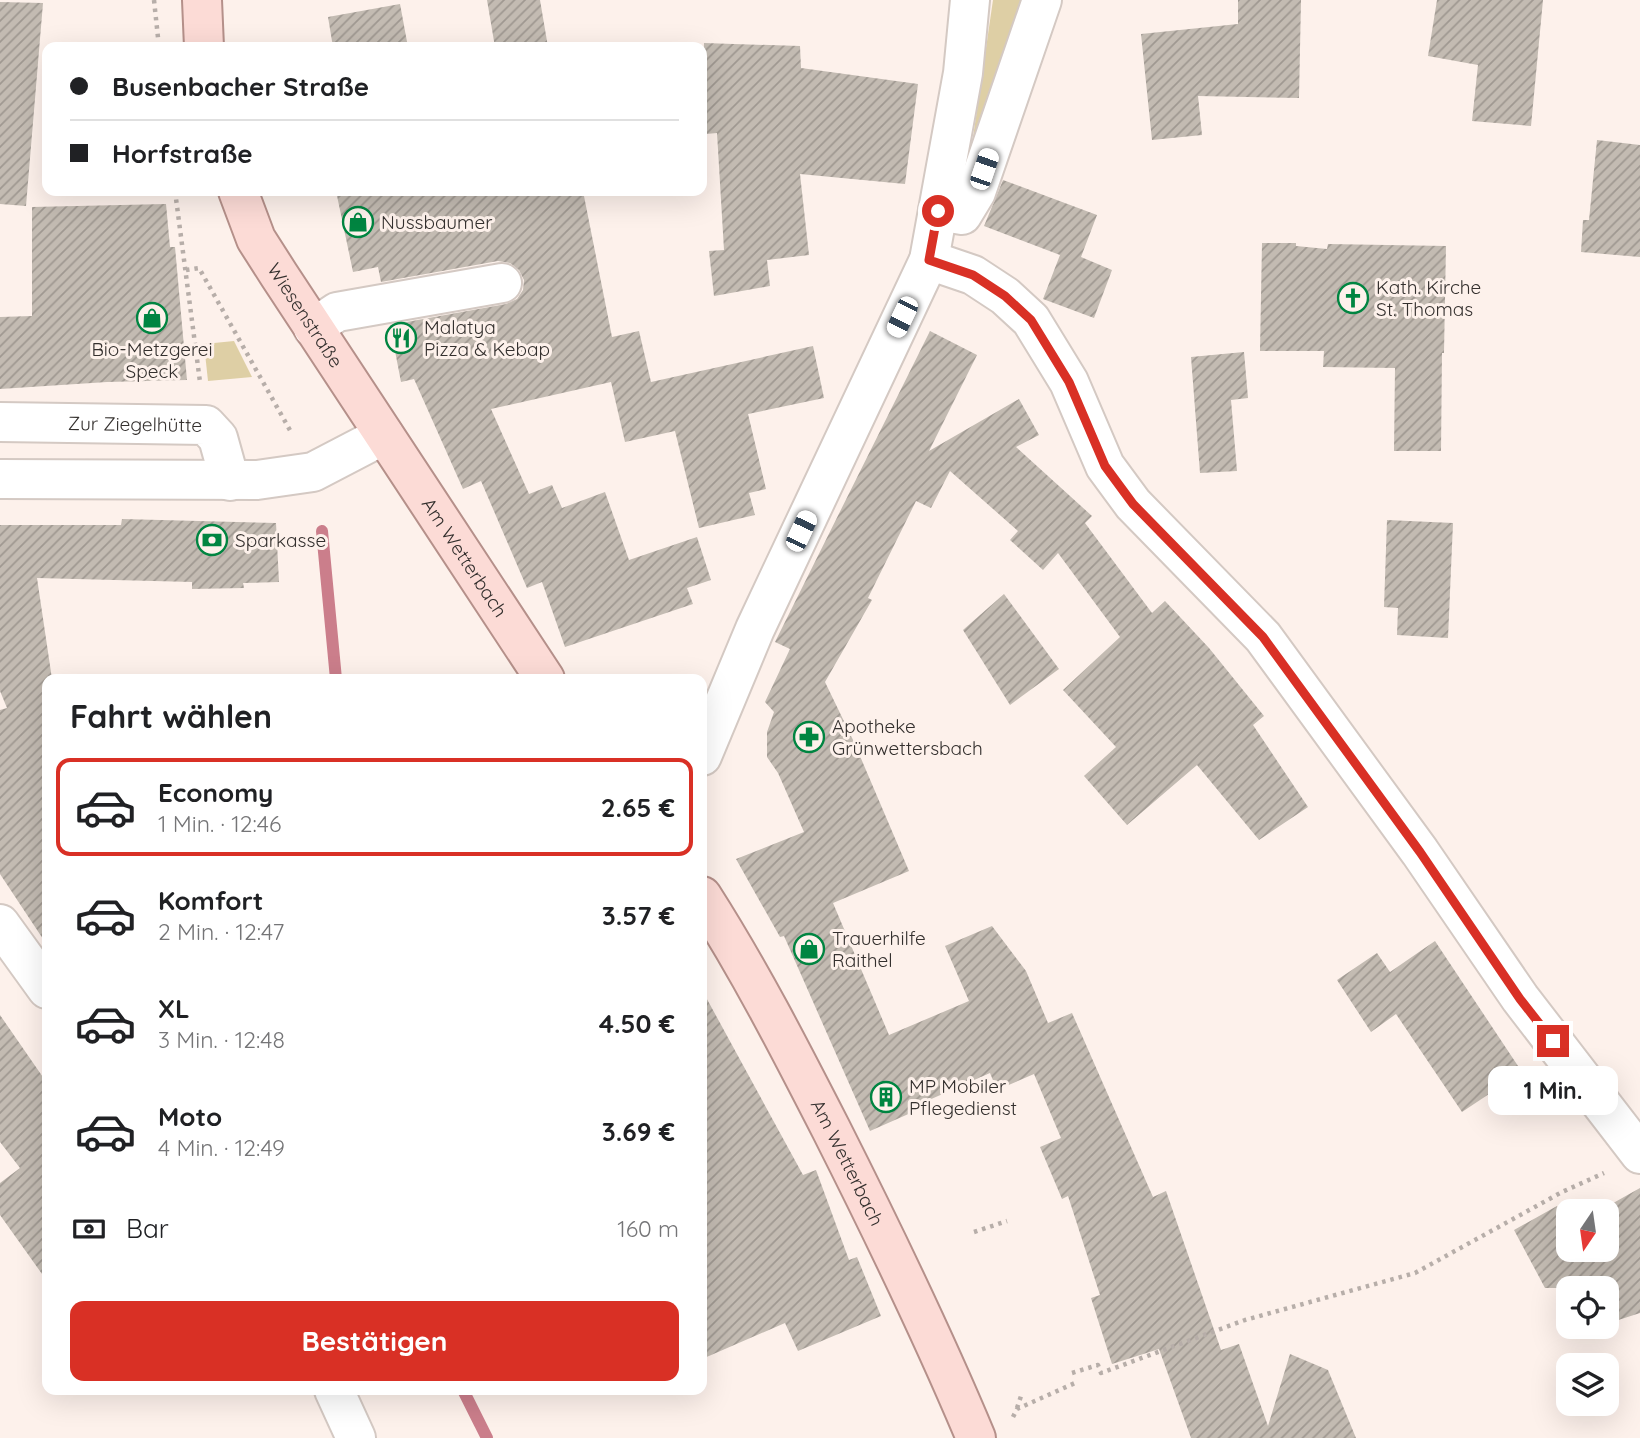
<!DOCTYPE html>
<html lang="de">
<head>
<meta charset="utf-8">
<style>
  body { margin:0; font-family:Quicksand,sans-serif; background:#f6f6f6; color:#202124; height:100vh; display:flex; flex-direction:column; font-size:26px; white-space:nowrap }
  * { box-sizing:border-box; margin:0 }
  p { font-size:23px; color:#757577 }
  .icon { flex:none; width:38px; height:38px; fill:none; stroke:currentColor; stroke-width:2; stroke-linecap:round; stroke-linejoin:round }
  .map { position:relative; flex:1; overflow:hidden }
  .panel { position:absolute; left:42px; top:674px; width:665px; height:721px; display:flex; flex-direction:column; background:#fff; border-radius:14px; box-shadow:0 7px 28px #0002 }
  .panel>* { flex:none }
  .guide { position:absolute; left:42px; top:42px; width:665px; height:154px; border-radius:14px; box-shadow:0 7px 28px #0002; display:grid; align-content:center; height:154px; padding:0 28px; background:#fff }
  .needle { width:46px; rotate:193deg }
  .fabs { position:absolute; left:1556px; top:1199px; display:grid; gap:14px }
  .fabs a { display:grid; place-items:center; width:63px; height:63px; border-radius:14px; background:#fff; box-shadow:0 7px 28px #0002; font-size:35px }
  .end { position:absolute; width:32px; height:32px; margin:-16px; border:9px solid #d93025; background:#fff; box-shadow:0 0 0 4px #fff }
  .from { border-radius:50% }
  .bubble { position:absolute; height:49px; border-radius:14px; background:#fff; box-shadow:0 7px 28px #0002; font-size:23px; font-weight:800; line-height:49px; text-align:center }
  .car { position:absolute; width:21px; height:42px; margin:-21px -10px; border-radius:9px; box-shadow:0 0 5px 2px #0007; background:linear-gradient(#fff 24%,#345 0 40%,#fff 0 76%,#345 0 86%,#fff 0) }
  .guide b { display:flex; align-items:center; gap:24px; height:66px; font-size:26px }
  .guide b+b { border-top:2px solid #e0e0e0 }
  .guide i { width:18px; height:18px; background:#202124 }
  ul { padding:0; list-style:none }
  li { display:flex; align-items:center; gap:21px; height:98px; margin:0 14px 10px; padding:0 14px; border:4px solid transparent; border-radius:14px }
  li div { flex:1 }
  li b { display:block; font-size:26px }
  li em { font-style:normal; font-weight:800 }
  li.on { border-color:#d93025 }
  li>.icon { width:63px; height:63px; stroke-width:1.5 }
  h2 { padding:0 28px; font-size:32px; line-height:84px }
  .pay { display:flex; align-items:center; gap:18px; height:77px; padding:0 28px; font-size:26px }
  .pay p { margin-inline-start:auto }
  .cta { display:flex; gap:14px; margin-top:auto; padding:14px 28px }
  .cta a { flex:1; height:80px; border-radius:14px; background:#d93025; color:#fff; font-size:28px; font-weight:800; line-height:80px; text-align:center }
  .map>svg:first-child { display:block }
  .grass { fill:#decfa5 }
  .lines { fill:none; stroke-linecap:round; stroke-linejoin:round }
  .stream { stroke:#cb7e8b; stroke-width:12 }
  .building { fill:url(#building-hatch) }
  .minor-casing { stroke:#d4c9c3; stroke-width:42 }
  .major-casing { stroke:#b5908a; stroke-width:42 }
  .path { stroke:#b7aea9; stroke-width:4.5; stroke-dasharray:3.5 5; stroke-linecap:butt }
  .minor { stroke:#fff; stroke-width:38 }
  .major { stroke:#fcdbd6; stroke-width:38 }
  .route { stroke:#d93025; stroke-width:9 }
  .labels { text-anchor:middle; stroke-width:6; stroke-linejoin:round; paint-order:stroke }
  .poi-label { font-size:19px; fill:#34302e; stroke:#fdf1eb; text-anchor:start }
  .street-label { font-size:19px; fill:#34302e; stroke:#fdf1eb }
</style>
</head>
<body>
<div class="map">
<svg width="1640" height="1438" viewBox="0 0 1640 1438">
  <defs>
    <pattern id="building-hatch" width="6" height="6" patternUnits="userSpaceOnUse" patternTransform="scale(1.75)"><rect width="6" height="6" fill="#c3bbb2"/><path d="M-1 1l2-2M0 6l6-6M5 7l2-2" fill="none" stroke="#9f9891"/></pattern>
  </defs>
  <rect width="100%" height="100%" fill="#fdf1eb"/>
  <!-- grass -->
  <g class="grass">
    <polygon points="993,0 1029,0 971,151"/>
    <polygon points="234,341 252,377 208,381 204,344"/>
  </g>
  <g class="lines">
    <!-- stream -->
    <g class="stream">
      <polyline points="322,531 336,679"/>
      <polyline points="463,1390 487,1438"/>
    </g>
  </g>
  <!-- building -->
  <g class="building">
    <polygon points="487,0 540,0 548,47 495,47"/>
    <polygon points="1238,0 1301,0 1299,98 1198,96 1202,135 1152,140 1141,34 1238,24"/>
    <polygon points="1437,0 1543,0 1531,126 1472,121 1478,65 1428,56"/>
    <polygon points="0,2 43,3 26,206 0,204"/>
    <polygon points="400,4 408,47 333,47 328,17"/>
    <polygon points="704,43 800,46 801,68 918,84 905,184 800,174 809,255 767,260 770,286 714,296 709,251 724,250 717,133 706,134 706,114 702,113"/>
    <polygon points="1597,140 1640,145 1640,257 1581,252 1583,220 1589,220"/>
    <polygon points="1003,180 1097,215 1081,257 1112,270 1094,318 1043,299 1060,255 984,226"/>
    <polygon points="336,191 583,191 612,337 639,331 651,382 813,346 824,398 748,414 766,489 749,493 755,515 699,528 675,431 625,442 611,382 491,409 529,494 552,485 562,508 605,492 629,560 697,537 711,580 687,588 693,604 565,647 542,582 527,588 481,481 463,489 414,379 401,382 390,325 506,304 517,299 523,290 524,280 519,270 510,263 498,261 381,282 378,267 353,272"/>
    <polygon points="166,204 170,247 175,247 187,380 107,382 0,389 0,317 32,316 32,207"/>
    <polygon points="1262,243 1296,243 1296,246 1327,249 1328,244 1446,246 1444,353 1442,353 1441,451 1394,451 1395,368 1323,367 1324,351 1260,351"/>
    <polygon points="930,331 977,355 929,451 1019,399 1039,435 1016,447 1092,516 1085,523 1152,613 1165,601 1209,648 1264,716 1253,725 1308,807 1259,840 1197,765 1127,825 1084,776 1116,747 1063,690 1120,637 1058,553 1043,570 1010,540 1018,531 950,471 931,508 916,501 868,598 872,600 825,682 854,742 909,871 833,903 889,1035 969,1001 945,946 992,926 1026,971 1048,1023 1072,1013 1153,1197 1166,1191 1221,1350 1239,1344 1268,1426 1290,1354 1328,1370 1356,1438 1191,1438 1159,1349 1112,1364 1091,1298 1100,1295 1068,1196 1062,1199 1040,1147 1061,1138 1034,1074 997,1090 990,1073 920,1104 922,1108 870,1131 784,936 780,937 736,859 804,832 778,773 767,757 767,732 774,712 765,702 790,649 775,642"/>
    <polygon points="1244,352 1248,398 1231,400 1237,471 1200,473 1191,357"/>
    <polygon points="122,519 276,523 279,582 243,583 244,588 192,589 192,582 37,578 52,679 47,679 47,945 0,874 0,710 7,708 0,691 0,525 121,525"/>
    <polygon points="1387,520 1453,523 1448,638 1397,635 1398,608 1384,607"/>
    <polygon points="1004,594 1059,669 1010,705 963,630"/>
    <polygon points="1435,941 1522,1072 1462,1112 1396,1014 1371,1032 1337,980 1377,953 1390,972"/>
    <polygon points="702,990 803,1175 816,1170 849,1260 857,1257 881,1316 798,1351 785,1323 702,1359"/>
    <polygon points="0,1015 47,1083 47,1281 0,1215 0,1183 20,1168 0,1142"/>
    <polygon points="1640,1188 1640,1313 1606,1324 1606,1288 1568,1288 1568,1298 1563,1288 1545,1288 1514,1230 1557,1206 1568,1226 1568,1250 1606,1250 1606,1211 1599,1211"/>
  </g>
  <g class="lines">
    <!-- minor casing -->
    <g class="minor-casing">
      <g id="minor">
        <polyline points="938,211 962,215 976,192 1042,0"/>
        <polyline points="929,260 973,275 1005,296 1031,320 1069,382 1105,466 1133,504 1263,637 1420,852 1520,998 1640,1154"/>
        <polyline points="313,328 337,312 502,283"/>
        <path id="s1" d="M0,422L206,425L218,438L230,481"/>
        <polyline points="0,479 257,480 313,472 384,435"/>
        <polyline points="702,756 755,629 929,260 963,73 970,0"/>
        <polyline points="0,924 47,989"/>
        <polyline points="334,1390 356,1438"/>
      </g>
    </g>
    <!-- major casing -->
    <g class="major-casing">
      <g id="major">
        <polyline points="202,0 204,47"/>
        <path id="s2" d="M238,191L256,239L279,275L545,679"/>
        <path id="s3" d="M702,896C750,971 790,1049 831,1129C882,1230 932,1333 976,1438"/>
      </g>
    </g>
    <!-- path -->
    <g class="path">
      <polyline points="154,0 159,47"/>
      <polyline points="175,191 200,382"/>
      <polyline points="186,270 199,268 291,432"/>
      <polyline points="974,1232 1007,1221"/>
      <polyline points="1072,1373 1098,1365 1101,1373 1245,1320 1415,1273 1562,1192 1604,1173"/>
      <polyline points="1017,1408 1021,1396"/>
      <polyline points="1013,1417 1017,1409 1075,1383"/>
    </g>
    <!-- minor -->
    <use href="#minor" class="minor"/>
    <!-- major -->
    <use href="#major" class="major"/>
  </g>
  <g class="lines">
    <!-- route -->
    <polyline class="route" points="938,211 929,260 973,275 1005,296 1031,320 1069,382 1105,466 1133,504 1263,637 1420,852 1520,999 1553,1041"/>
  </g>
  <!-- icons -->
  <defs>
    <g id="shop-ring" transform="scale(1.575)"><circle r="9.5" fill="#fdf1eb" stroke="#008541" stroke-width="1.5"/><path d="M-5-2.5h2.3a2.7 3.5 0 0 1 5.4 0H5L5.5 6h-11ZM-1.5-2.5h3a1.5 2.3 0 0 0-3 0Z" fill="#008541"/></g>
    <g id="church-ring" transform="scale(1.575)"><circle r="9.5" fill="#fdf1eb" stroke="#008541" stroke-width="1.5"/><path d="M-1.2-6h2.4v3.5h3.3v2.4h-3.3V6h-2.4V-.1h-3.3v-2.4h3.3Z" fill="#008541"/></g>
    <g id="restaurant-ring" transform="scale(1.575)"><circle r="9.5" fill="#fdf1eb" stroke="#008541" stroke-width="1.5"/><path d="M-5-6h1v4h1v-4h1v4h1v-4h1v5L-1.5 .5V6h-2V.5L-5-1ZM5-6V6H3V1.5H1.5Q1.5-4 5-6Z" fill="#008541"/></g>
    <g id="bank-ring" transform="scale(1.575)"><circle r="9.5" fill="#fdf1eb" stroke="#008541" stroke-width="1.5"/><path d="M-6-4H6V4H-6ZM0-2.3a2.3 2.3 0 1 0 0 4.6a2.3 2.3 0 1 0 0-4.6Z" fill="#008541"/></g>
    <g id="pharmacy-ring" transform="scale(1.575)"><circle r="9.5" fill="#fdf1eb" stroke="#008541" stroke-width="1.5"/><path d="M-2-6h4v4h4v4h-4v4h-4v-4h-4v-4h4Z" fill="#008541"/></g>
    <g id="building-ring" transform="scale(1.575)"><circle r="9.5" fill="#fdf1eb" stroke="#008541" stroke-width="1.5"/><path d="M-4-6H4V6H1V3H-1V6H-4ZM-2.5-4.3h1.7v1.8h-1.7ZM.8-4.3h1.7v1.8H.8ZM-2.5-1h1.7V.8h-1.7ZM.8-1h1.7V.8H.8Z" fill="#008541"/></g>
  </defs>
  <g fill-rule="evenodd">
    <use href="#shop-ring" x="358" y="222"/>
    <use href="#church-ring" x="1353" y="298"/>
    <use href="#shop-ring" x="152" y="318"/>
    <use href="#restaurant-ring" x="401" y="338"/>
    <use href="#bank-ring" x="212" y="540"/>
    <use href="#pharmacy-ring" x="809" y="737"/>
    <use href="#shop-ring" x="809" y="949"/>
    <use href="#building-ring" x="886" y="1097"/>
  </g>
  <g class="labels">
    <!-- poi labels -->
    <g class="poi-label">
      <text x="381" y="229">Nussbaumer</text>
      <text x="1376" y="294">Kath. Kirche<tspan x="1376" dy="22">St. Thomas</tspan></text>
      <text x="424" y="334">Malatya<tspan x="424" dy="22">Pizza &amp; Kebap</tspan></text>
      <text x="152" y="356" text-anchor="middle">Bio-Metzgerei<tspan x="152" dy="22">Speck</tspan></text>
      <text x="235" y="547">Sparkasse</text>
      <text x="832" y="733">Apotheke<tspan x="832" dy="22">Grünwettersbach</tspan></text>
      <text x="832" y="945">Trauerhilfe<tspan x="832" dy="22">Raithel</tspan></text>
      <text x="909" y="1093">MP Mobiler<tspan x="909" dy="22">Pflegedienst</tspan></text>
    </g>
    <!-- street labels -->
    <g class="street-label">
      <text dy="7" stroke="none"><textPath href="#s2" startOffset="142">Wiesenstraße</textPath></text>
      <text dy="7" stroke="none"><textPath href="#s1" startOffset="135">Zur Ziegelhütte</textPath></text>
      <text dy="7" stroke="none"><textPath href="#s2" startOffset="432">Am Wetterbach</textPath></text>
      <text dy="7" stroke="none"><textPath href="#s3" startOffset="304">Am Wetterbach</textPath></text>
    </g>
  </g>
</svg>
<div class="fabs">
<a><svg class="needle" viewBox="-14 -14 28 28"><path d="M0-13l5 13h-10z" fill="#e53935"/><path d="M0 13l5-13h-10z" fill="#757577"/></svg></a>
<a><svg class="icon" aria-label="locate" viewBox="0 0 24 24"><circle cx="12" cy="12" r="6"/><path d="M12 2v4M12 18v4M2 12h4M18 12h4"/></svg></a>
<a><svg class="icon" aria-label="layers" viewBox="0 0 24 24"><path d="M12 4l9 5-9 5-9-5zM3 14l9 5 9-5"/></svg></a>
</div>
<i class="end from" style="left:938px;top:211px"></i>
<i class="end" style="left:1553px;top:1041px"></i>
<div class="bubble" style="left:1488px;top:1066px;width:130px">1 Min.</div>
<i class="car" style="left:984px;top:169px;rotate:19deg"></i>
<i class="car" style="left:902px;top:317px;rotate:206deg"></i>
<i class="car" style="left:801px;top:531px;rotate:25deg"></i>
<div class="guide">
<b><i class="from"></i>Busenbacher Straße</b>
<b><i></i>Horfstraße</b>
</div>
<section class="panel">
<h2>Fahrt wählen</h2>
<ul>
<li class="on"><svg class="icon" aria-label="car" viewBox="0 0 24 24"><path d="M5 17H2v-5l4-1 3-4h7l3 4 3 1v5h-3M9 17h6M6 11h13"/><circle cx="7" cy="17" r="2"/><circle cx="17" cy="17" r="2"/></svg><div><b>Economy</b><p>1 Min. · 12:46</p></div><em>2.65 €</em></li>
<li><svg class="icon" aria-label="car" viewBox="0 0 24 24"><path d="M5 17H2v-5l4-1 3-4h7l3 4 3 1v5h-3M9 17h6M6 11h13"/><circle cx="7" cy="17" r="2"/><circle cx="17" cy="17" r="2"/></svg><div><b>Komfort</b><p>2 Min. · 12:47</p></div><em>3.57 €</em></li>
<li><svg class="icon" aria-label="car" viewBox="0 0 24 24"><path d="M5 17H2v-5l4-1 3-4h7l3 4 3 1v5h-3M9 17h6M6 11h13"/><circle cx="7" cy="17" r="2"/><circle cx="17" cy="17" r="2"/></svg><div><b>XL</b><p>3 Min. · 12:48</p></div><em>4.50 €</em></li>
<li><svg class="icon" aria-label="car" viewBox="0 0 24 24"><path d="M5 17H2v-5l4-1 3-4h7l3 4 3 1v5h-3M9 17h6M6 11h13"/><circle cx="7" cy="17" r="2"/><circle cx="17" cy="17" r="2"/></svg><div><b>Moto</b><p>4 Min. · 12:49</p></div><em>3.69 €</em></li>
</ul>
<div class="pay"><svg class="icon" aria-label="cash" viewBox="0 0 24 24"><path d="M3 7h18v10H3z"/><circle cx="12" cy="12" r="2"/></svg>Bar<p>160 m</p></div>
<div class="cta"><a>Bestätigen</a></div>
</section>
</div>
</body>
</html>
